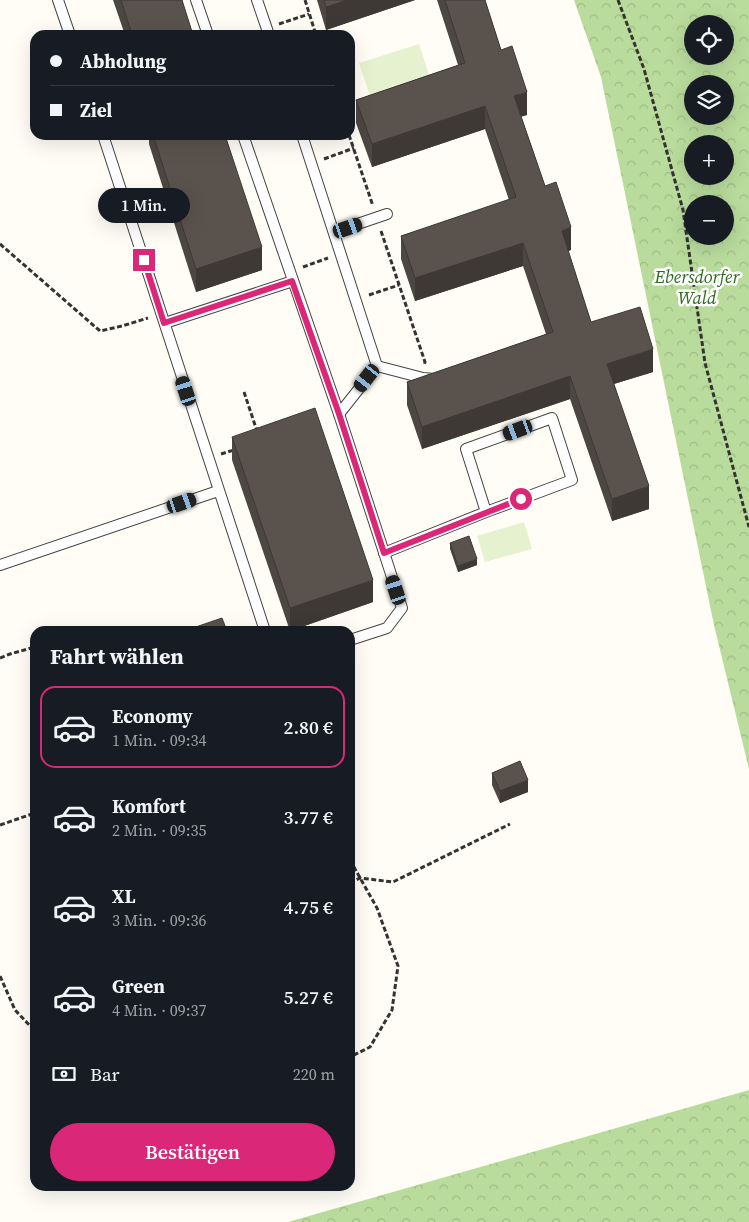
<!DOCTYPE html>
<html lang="de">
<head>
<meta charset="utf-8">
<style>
  body { margin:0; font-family:"Source Serif 4",serif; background:#20242c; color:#f1f3f6; height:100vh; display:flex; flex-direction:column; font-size:19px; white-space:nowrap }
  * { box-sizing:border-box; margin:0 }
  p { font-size:16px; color:#9ea1a6 }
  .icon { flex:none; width:28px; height:28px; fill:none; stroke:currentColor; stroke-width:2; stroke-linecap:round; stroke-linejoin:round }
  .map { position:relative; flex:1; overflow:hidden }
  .side { position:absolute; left:30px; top:626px; width:325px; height:565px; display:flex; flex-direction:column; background:#171b24; border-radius:15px; box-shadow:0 5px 20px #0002 }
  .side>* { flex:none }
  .hud { position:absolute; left:30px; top:30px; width:325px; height:110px; border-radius:15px; box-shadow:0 5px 20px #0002; display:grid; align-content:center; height:110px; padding:0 20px; background:#171b24 }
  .buttons { position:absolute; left:684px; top:15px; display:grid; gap:10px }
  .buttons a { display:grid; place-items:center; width:50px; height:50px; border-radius:50%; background:#171b24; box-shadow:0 5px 20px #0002; font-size:25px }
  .end { position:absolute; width:22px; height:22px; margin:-11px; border:6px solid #db2777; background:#fff; box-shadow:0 0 0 2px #fff }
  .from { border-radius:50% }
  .bubble { position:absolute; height:35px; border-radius:18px; background:#171b24; box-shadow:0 5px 20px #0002; font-size:16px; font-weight:600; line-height:35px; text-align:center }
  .car { position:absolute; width:15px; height:30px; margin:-15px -8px; border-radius:6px; box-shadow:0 0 4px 1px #0007; background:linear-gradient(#222 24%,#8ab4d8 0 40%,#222 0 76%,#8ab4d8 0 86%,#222 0) }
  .hud b { display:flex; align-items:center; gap:18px; height:48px; font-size:19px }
  .hud b+b { border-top:1px solid #363941 }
  .hud i { width:12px; height:12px; background:#f1f3f6 }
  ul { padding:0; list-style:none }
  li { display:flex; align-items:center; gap:15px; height:82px; margin:0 10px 8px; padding:0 10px; border:2px solid transparent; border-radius:15px }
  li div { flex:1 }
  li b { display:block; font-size:19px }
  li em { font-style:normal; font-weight:600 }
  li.on { border-color:#db2777 }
  li>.icon { width:45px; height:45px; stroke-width:1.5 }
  h2 { padding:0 20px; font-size:22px; line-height:60px }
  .pay { display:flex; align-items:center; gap:12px; height:55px; padding:0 20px; font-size:19px }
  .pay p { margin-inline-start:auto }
  .action { display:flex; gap:10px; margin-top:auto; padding:10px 20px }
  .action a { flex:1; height:58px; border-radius:30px; background:#db2777; color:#fff; font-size:20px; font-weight:600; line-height:58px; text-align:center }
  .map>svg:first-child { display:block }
  .forest { fill:url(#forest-crowns); fill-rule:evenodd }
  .pitch { fill:#e6f2cf }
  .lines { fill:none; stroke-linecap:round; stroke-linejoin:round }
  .service-casing { stroke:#444; stroke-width:12 }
  .path { stroke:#333; stroke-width:3; stroke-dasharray:5 2.5; stroke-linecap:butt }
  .service { stroke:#fff; stroke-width:10 }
  .wall { fill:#4d4742 }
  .shaded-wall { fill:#3f3936 }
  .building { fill:#5a524d; stroke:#3f3936 }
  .route { stroke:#db2777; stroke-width:6 }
  .labels { text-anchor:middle; stroke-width:5; stroke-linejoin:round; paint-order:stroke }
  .park-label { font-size:18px; font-style:italic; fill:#2f6b1f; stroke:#fff }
</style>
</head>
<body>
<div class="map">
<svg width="749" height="1222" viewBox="0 0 749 1222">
  <defs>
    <pattern id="forest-crowns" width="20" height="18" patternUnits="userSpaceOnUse" patternTransform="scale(1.25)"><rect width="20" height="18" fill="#b9dc9c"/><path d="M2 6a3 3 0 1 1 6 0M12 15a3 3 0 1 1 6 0" fill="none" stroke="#9ebc85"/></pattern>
  </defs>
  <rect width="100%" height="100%" fill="#fffdf5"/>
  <!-- forest -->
  <g class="forest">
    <path d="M574,0H749V769L714,625L601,77ZM692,24H725V56H692ZM692,84H725V116H692ZM692,144H725V176H692ZM692,204H725V236H692Z"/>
    <polygon points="749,1090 749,1222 288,1222"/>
  </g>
  <!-- pitch -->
  <g class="pitch">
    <polygon points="419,44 432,84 373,105 359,63"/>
    <polygon points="524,522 532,549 485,562 477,536"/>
  </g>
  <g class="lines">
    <!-- service casing -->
    <g class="service-casing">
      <g id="service">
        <polyline points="58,0 70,35"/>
        <polyline points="196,0 208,35"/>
        <polyline points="257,0 269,35"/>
        <polyline points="103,135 265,631"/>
        <polyline points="243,135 339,414 402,608 387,628 350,640"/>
        <polyline points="302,135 377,366 339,414"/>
        <polyline points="334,232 387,214"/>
        <polyline points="165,323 293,281"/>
        <polyline points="377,366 423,378 434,379"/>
        <polyline points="384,553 486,512 572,480 552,418 466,449 486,512"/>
        <polyline points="0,565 218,491"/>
      </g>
    </g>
    <!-- path -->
    <g class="path">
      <polyline points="305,0 316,35"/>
      <polyline points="618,0 644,69 683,210 705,363 749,527"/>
      <polyline points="279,24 309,14"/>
      <polyline points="349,135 373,206"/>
      <polyline points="324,159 354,148"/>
      <polyline points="381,231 425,362 424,365"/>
      <polyline points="0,244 100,331 122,326 148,318"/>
      <polyline points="303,267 328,258"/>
      <polyline points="369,295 399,285"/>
      <polyline points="244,392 257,431"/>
      <polyline points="221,454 234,450"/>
      <polyline points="0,658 10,654 35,647"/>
      <polyline points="0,825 35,813"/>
      <polyline points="350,860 377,908 398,966 392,1010 370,1047 350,1057"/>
      <polyline points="350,883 360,878 393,882 510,824"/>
      <polyline points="0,976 15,1010 35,1031"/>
    </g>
    <!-- service -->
    <use href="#service" class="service"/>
  </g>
  <!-- wall -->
  <g class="wall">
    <polygon points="113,0 182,0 193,35 125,35"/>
    <polygon points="317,0 415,0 326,30"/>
    <polygon points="437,0 485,0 501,50 527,115 521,116 545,186 571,250 568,251 591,322 653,372 614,384 649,509 612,521 570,399 422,449 407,405 407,382 546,334 523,266 415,301 401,259 401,236 509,200 485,129 372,167 356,123 356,100 458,65"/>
    <polygon points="149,135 225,135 262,270 196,292 149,144"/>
    <polygon points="232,437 373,602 290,631 232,460"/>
    <polygon points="450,543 477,565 458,572 450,549"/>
    <polygon points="492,773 528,792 500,803 492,785"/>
  </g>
  <!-- shaded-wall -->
  <g class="shaded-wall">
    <polygon points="348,0 415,0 326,30 326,7"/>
    <polygon points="527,92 527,115 514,119 514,96"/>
    <polygon points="485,106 485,129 372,167 372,144"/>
    <polygon points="571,227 571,250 562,253 562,231"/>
    <polygon points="523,243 523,266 415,301 415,278"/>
    <polygon points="262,247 262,270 196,292 196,269"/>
    <polygon points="653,349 653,372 607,386 607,364"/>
    <polygon points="570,376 570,399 422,449 422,427"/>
    <polygon points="649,486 649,509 612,521 612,499"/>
    <polygon points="477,559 477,565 458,572 458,566"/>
    <polygon points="373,580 373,602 290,631 290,608"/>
    <polygon points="528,780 528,792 500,803 500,791"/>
  </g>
  <!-- building -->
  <g class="building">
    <polygon points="121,0 182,0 193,35 132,35"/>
    <polygon points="324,0 348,0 326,7"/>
    <polygon points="445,0 485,0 501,50 512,46 527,92 514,96 545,186 556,182 571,227 562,231 591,322 640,307 653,349 607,364 649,486 612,499 570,376 422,427 407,382 553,332 523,243 415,278 401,236 516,197 485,106 372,144 356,100 465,63"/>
    <polygon points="153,135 225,135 262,247 196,269"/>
    <polygon points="315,408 373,580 290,608 232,437"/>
    <polygon points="469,536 477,559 458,566 450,543"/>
    <polygon points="222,618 227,631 187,631 187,630"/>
    <polygon points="520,761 528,780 500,791 492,773"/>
  </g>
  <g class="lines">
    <!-- route -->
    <polyline class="route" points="144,260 164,323 292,281 339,414 384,553 521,499"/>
  </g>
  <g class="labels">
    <!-- park labels -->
    <g class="park-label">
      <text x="697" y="283">Ebersdorfer<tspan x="697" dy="21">Wald</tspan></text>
    </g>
  </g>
</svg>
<div class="buttons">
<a><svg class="icon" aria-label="locate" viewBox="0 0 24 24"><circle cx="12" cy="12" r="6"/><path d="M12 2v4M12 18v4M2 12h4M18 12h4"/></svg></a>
<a><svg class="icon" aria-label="layers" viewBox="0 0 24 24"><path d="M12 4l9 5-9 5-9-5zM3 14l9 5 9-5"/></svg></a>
<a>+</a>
<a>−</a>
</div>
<i class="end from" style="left:521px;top:499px"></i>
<i class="end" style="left:144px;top:260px"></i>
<div class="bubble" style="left:98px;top:188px;width:92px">1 Min.</div>
<i class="car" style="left:348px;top:228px;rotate:71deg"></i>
<i class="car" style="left:367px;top:378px;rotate:218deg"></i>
<i class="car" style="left:186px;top:391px;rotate:342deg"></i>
<i class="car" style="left:518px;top:430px;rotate:250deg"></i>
<i class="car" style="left:182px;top:503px;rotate:71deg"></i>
<i class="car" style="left:396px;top:590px;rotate:342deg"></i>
<div class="hud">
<b><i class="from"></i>Abholung</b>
<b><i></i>Ziel</b>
</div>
<section class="side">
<h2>Fahrt wählen</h2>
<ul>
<li class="on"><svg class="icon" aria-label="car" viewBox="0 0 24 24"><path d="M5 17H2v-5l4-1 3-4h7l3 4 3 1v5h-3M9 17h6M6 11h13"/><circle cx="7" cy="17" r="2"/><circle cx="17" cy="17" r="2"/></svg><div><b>Economy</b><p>1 Min. · 09:34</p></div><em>2.80 €</em></li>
<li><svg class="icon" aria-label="car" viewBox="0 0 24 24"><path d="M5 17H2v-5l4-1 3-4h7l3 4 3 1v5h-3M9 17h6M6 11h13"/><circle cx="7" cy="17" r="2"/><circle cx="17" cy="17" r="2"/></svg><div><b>Komfort</b><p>2 Min. · 09:35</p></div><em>3.77 €</em></li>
<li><svg class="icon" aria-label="car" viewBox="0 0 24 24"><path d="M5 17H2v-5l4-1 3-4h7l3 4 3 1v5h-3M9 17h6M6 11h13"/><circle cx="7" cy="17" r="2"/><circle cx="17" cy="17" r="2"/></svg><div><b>XL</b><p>3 Min. · 09:36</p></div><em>4.75 €</em></li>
<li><svg class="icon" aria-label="car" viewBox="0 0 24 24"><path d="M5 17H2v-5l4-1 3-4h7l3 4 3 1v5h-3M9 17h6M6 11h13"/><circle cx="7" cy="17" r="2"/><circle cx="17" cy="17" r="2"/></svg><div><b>Green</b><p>4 Min. · 09:37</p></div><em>5.27 €</em></li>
</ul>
<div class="pay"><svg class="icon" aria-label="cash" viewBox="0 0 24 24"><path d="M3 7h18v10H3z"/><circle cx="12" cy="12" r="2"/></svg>Bar<p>220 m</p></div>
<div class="action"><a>Bestätigen</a></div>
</section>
</div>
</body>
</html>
